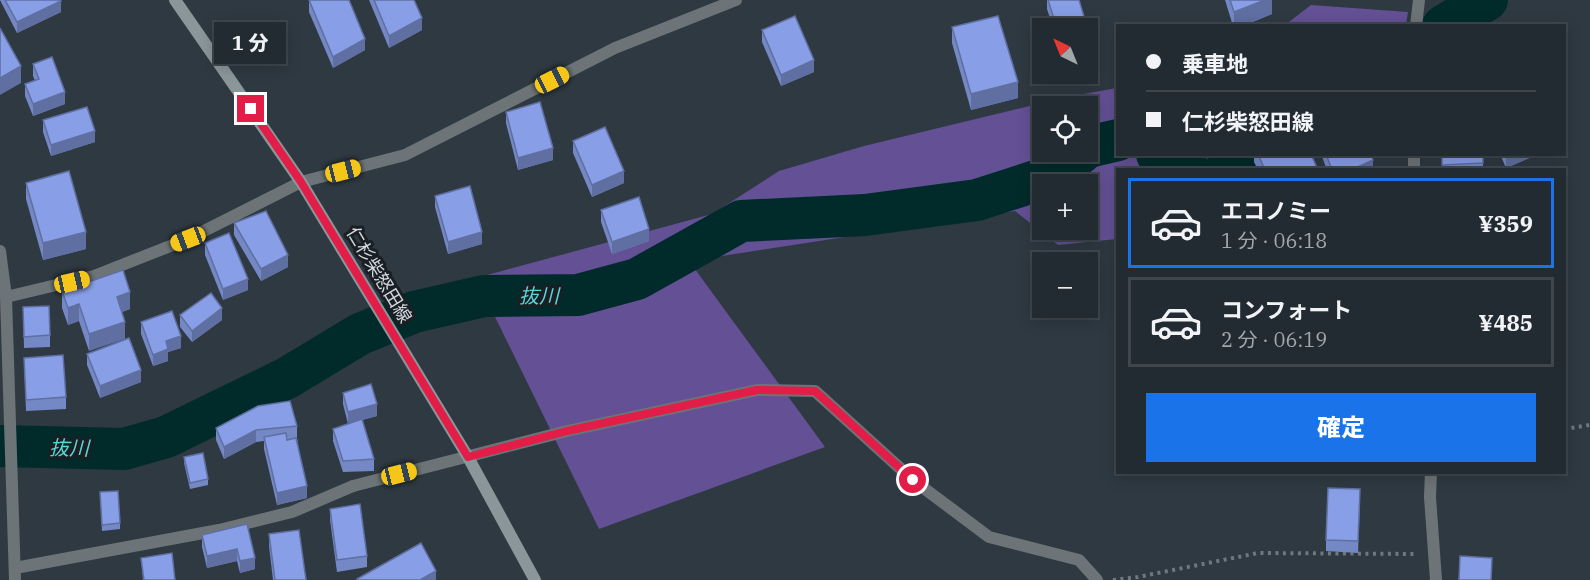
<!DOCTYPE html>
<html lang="ja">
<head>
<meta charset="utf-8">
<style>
  body { margin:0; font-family:"IBM Plex Serif","Noto Sans JP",serif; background:#2e373e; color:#f1f3f6; height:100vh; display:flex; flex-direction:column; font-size:22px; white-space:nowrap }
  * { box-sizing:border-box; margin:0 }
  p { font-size:20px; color:#a2a7ac }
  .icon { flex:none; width:33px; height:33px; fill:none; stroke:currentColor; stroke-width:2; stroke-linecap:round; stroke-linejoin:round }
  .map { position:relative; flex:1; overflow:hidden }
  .sheet { position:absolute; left:1116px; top:168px; width:450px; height:306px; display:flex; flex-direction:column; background:#222b32; border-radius:0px; box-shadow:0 3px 15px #0003,0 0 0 2px #3f474d }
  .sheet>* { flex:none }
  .banner { position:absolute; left:1116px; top:24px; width:450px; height:132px; border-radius:0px; box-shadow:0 3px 15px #0003,0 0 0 2px #3f474d; display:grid; align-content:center; height:132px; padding:0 30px; background:#222b32 }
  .needle { width:39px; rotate:317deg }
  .fabs { position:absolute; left:1032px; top:18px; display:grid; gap:12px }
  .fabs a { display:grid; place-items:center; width:66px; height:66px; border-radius:0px; background:#222b32; box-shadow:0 3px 15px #0003,0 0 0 2px #3f474d; font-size:30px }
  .end { position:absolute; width:27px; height:27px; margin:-14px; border:8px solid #e11d48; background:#fff; box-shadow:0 0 0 3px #fff }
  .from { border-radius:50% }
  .bubble { position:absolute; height:42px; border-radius:0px; background:#222b32; box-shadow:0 3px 15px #0003,0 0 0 2px #3f474d; font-size:20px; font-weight:800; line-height:42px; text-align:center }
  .car { position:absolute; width:18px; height:36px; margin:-18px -9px; border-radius:8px; box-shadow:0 0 4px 2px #0007; background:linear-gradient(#f5c518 24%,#345 0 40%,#f5c518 0 76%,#345 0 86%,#f5c518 0) }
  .banner b { display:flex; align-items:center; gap:21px; height:57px; font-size:22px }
  .banner b+b { border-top:2px solid #3f474d }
  .banner i { width:15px; height:15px; background:#f1f3f6 }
  ul { padding:10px 0 0; list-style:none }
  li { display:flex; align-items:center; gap:18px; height:90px; margin:0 12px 9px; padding:0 18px; border:3px solid #3f474d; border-radius:0px }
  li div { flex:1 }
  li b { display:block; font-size:22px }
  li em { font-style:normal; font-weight:800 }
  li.active { border-color:#1a73e8 }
  li>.icon { width:54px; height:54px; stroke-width:1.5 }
  .action { display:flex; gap:12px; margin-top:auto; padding:12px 30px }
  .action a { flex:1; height:69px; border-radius:0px; background:#1a73e8; color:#fff; font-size:24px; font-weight:800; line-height:69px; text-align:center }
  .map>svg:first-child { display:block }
  .forest { fill:#645095; fill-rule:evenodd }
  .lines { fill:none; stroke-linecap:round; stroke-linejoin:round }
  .river { stroke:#012b2b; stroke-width:42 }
  .path { stroke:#6f7880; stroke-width:4; stroke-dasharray:3 4.5; stroke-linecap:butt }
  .service { stroke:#6d7477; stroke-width:12 }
  .minor { stroke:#6d7477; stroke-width:12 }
  .tertiary { stroke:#6d7477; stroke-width:12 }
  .secondary { stroke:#8a969a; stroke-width:12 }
  .wall { fill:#7588c6 }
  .shaded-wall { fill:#5f6fa1 }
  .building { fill:#889ee6; stroke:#5f6fa1; stroke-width:1.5 }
  .route { stroke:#e11d48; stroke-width:8 }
  .labels { text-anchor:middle; stroke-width:6; stroke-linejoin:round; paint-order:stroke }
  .street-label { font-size:18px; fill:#d2d9df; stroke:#1a1f24 }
  .water-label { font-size:20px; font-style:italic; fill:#58d7d7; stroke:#1a1f24 }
</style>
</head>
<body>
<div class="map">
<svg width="1590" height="580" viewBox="0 0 1590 580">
  <rect width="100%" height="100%" fill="#2e3942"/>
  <!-- forest -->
  <g class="forest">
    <polygon points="1311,5 1408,12 1406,25 1285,25"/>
    <path d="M1117,88L1118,154L1269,155L1246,169L1118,170L1117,239L1058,245L1015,211L689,261L825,447L599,529L476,278L712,214L779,171L864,146L1067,97ZM1042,106H1088V152H1042ZM1042,184H1088V230H1042Z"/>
  </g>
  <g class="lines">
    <!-- river -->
    <g class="river">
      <polyline points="1443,26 1487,0"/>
      <polyline points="1088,147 1118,140"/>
      <polyline points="1157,154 1189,170"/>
      <polyline points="1225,170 1240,154"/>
      <polyline points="0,446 124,449 166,437 287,378 360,334 414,312 484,296 578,295 637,279 741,221 865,215 977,200 1045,178 1082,152"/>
    </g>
    <!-- path -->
    <g class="path">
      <polyline points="1564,429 1590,425"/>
      <polyline points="1113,580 1138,577 1258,553 1418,554"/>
    </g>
    <!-- service -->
    <polyline class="service" points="353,486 567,431 757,390 815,391 913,480 989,537 1079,560 1097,580"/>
    <!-- minor -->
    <g class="minor">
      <polyline points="1416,26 1419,0"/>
      <polyline points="1414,170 1414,154"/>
      <polyline points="6,297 94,276 188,239 301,182 405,155 615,48 736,0"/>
      <polyline points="1431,472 1430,497 1436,580"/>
      <polyline points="15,568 219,530 292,512 353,486"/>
    </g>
    <!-- tertiary -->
    <polyline class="tertiary" points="0,251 6,297 15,580"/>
    <!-- secondary -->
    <polyline class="secondary" points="175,0 301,182 468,457 535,580"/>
  </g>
  <!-- wall -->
  <g class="wall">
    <polygon points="0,0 60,0 61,12 17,33"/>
    <polygon points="309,0 365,50 333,68 309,12"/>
    <polygon points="369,0 414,0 422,30 389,48"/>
    <polygon points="1047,0 1079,0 1090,36 1090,48 1088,49 1088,28 1053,28 1047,9"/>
    <polygon points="1225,0 1272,0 1272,14 1243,26 1233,26"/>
    <polygon points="952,27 1018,98 971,110 952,43"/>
    <polygon points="762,30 814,72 781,86 762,42"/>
    <polygon points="33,64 65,104 33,116 25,96 25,84 35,81 33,76"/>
    <polygon points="506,112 553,160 518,170 506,123"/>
    <polygon points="43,120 95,142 51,156 43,132"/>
    <polygon points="573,141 624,183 592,197 573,153"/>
    <polygon points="1254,154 1311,154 1318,170 1258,170 1254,162"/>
    <polygon points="1321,154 1371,154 1373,170 1327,170"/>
    <rect x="1442" y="154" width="41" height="16"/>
    <polygon points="1500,154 1539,154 1506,168"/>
    <polygon points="26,183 86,249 43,260 26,199"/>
    <polygon points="435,196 482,244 448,254 435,207"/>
    <polygon points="601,210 649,241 612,254 601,222"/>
    <polygon points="234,223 288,267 261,281 234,235"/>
    <polygon points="205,243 248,290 223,300 205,255"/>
    <polygon points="62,291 130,309 122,312 89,351 79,321 68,325 62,308"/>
    <polygon points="23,307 50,335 50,347 24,348"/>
    <polygon points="180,315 222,320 192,342 180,327"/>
    <polygon points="141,322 181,348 168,352 168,361 153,366 141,334"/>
    <polygon points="87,354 141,382 100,398 87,365"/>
    <polygon points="24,358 66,397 66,409 26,411"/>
    <polygon points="343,393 377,416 362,420 374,459 374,471 343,472 333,441 333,429 348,424 343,404"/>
    <polygon points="297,426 297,438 307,498 277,505 264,449 264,441 256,442 224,459 216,440 216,428"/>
    <polygon points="184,457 208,479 208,485 190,489 184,463"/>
    <polygon points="100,492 120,523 120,529 102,531"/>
    <polygon points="1360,501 1358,553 1326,551 1326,540"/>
    <polygon points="330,509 367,556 367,567 337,572 330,520"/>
    <polygon points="247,524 255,569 240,573 237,561 207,568 202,547 202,535"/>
    <polygon points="269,534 306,580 273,580 269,546"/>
    <polygon points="141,558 175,580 143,580"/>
  </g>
  <!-- shaded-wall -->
  <g class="shaded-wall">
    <polygon points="1265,0 1272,0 1272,14 1243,26 1234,26 1234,12"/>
    <polygon points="61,1 61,12 17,33 17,22"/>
    <polygon points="422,18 422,30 389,48 389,36"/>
    <polygon points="1090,36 1090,48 1088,49 1088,37"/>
    <polygon points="365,39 365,50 333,68 333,57"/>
    <polygon points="814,60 814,72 781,86 781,75"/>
    <polygon points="21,66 21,83 0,95 0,78"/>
    <polygon points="1018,82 1018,98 971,110 971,94"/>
    <polygon points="65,92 65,104 33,116 33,104"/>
    <polygon points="95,131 95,142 51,156 51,145"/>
    <polygon points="553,148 553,160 518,170 518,158"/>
    <polygon points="1509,154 1539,154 1506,168 1506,156"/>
    <polygon points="1373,160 1373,170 1351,170"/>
    <polygon points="624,171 624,183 592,197 592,185"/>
    <polygon points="649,229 649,241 612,254 612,242"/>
    <polygon points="86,232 86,249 43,260 43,243"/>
    <polygon points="482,232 482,244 448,254 448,242"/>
    <polygon points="288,255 288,267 261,281 261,269"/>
    <polygon points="248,279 248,290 223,300 223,289"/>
    <polygon points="130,292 130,309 117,313 117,297"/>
    <polygon points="79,304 79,321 68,325 68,308"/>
    <polygon points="222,308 222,320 192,342 192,331"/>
    <polygon points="125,322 125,339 89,351 89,334"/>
    <polygon points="181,336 181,348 168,352 168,361 153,366 153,355 166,341"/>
    <polygon points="141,370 141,382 100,398 100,386"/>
    <polygon points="377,404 377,416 348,424 348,412"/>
    <polygon points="256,430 256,442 224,459 224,447"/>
    <polygon points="307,486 307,498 277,505 277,493"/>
    <polygon points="237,549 237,561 207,568 207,556"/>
    <polygon points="255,558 255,569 240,573 240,561"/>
    <polygon points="436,571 436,580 420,580"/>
  </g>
  <!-- building -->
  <g class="building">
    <polygon points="5,0 60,0 61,1 17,22"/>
    <polygon points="309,0 349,0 365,39 333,57"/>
    <polygon points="374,0 414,0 422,18 389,36"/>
    <polygon points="1048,0 1079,0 1090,36 1088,37 1088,28 1057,28"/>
    <polygon points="1230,0 1265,0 1234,12"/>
    <polygon points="795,16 814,60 781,75 762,30"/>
    <polygon points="998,16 1018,82 971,94 952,27"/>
    <polygon points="0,28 21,66 0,78"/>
    <polygon points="52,57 65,92 33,104 25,84 39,79 33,64"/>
    <polygon points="540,102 553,148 518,158 506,112"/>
    <polygon points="87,107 95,131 51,145 43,120"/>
    <polygon points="605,127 624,171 592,185 573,141"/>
    <polygon points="1258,154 1311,154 1318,170 1265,170"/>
    <polygon points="1326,154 1371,154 1373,160 1351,170 1332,170"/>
    <polygon points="1442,154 1483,154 1483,163 1442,165"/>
    <polygon points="69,171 86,232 43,243 26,183"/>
    <polygon points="470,186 482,232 448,242 435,196"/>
    <polygon points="639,197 649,229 612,242 601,210"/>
    <polygon points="266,211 288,255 261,269 234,223"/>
    <polygon points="229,233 248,279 223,289 205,243"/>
    <polygon points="123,270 130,292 117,297 125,322 89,334 79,304 68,308 62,291"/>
    <polygon points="211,293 222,308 192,331 180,315"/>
    <polygon points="49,306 50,335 24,337 23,307"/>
    <polygon points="172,311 181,336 166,341 168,349 153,355 141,322"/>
    <polygon points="129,338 141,370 100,386 87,354"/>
    <polygon points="63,355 66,397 26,400 24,358"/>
    <polygon points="371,384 377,404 348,412 343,393"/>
    <polygon points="290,401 297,426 256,430 224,447 216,428 258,406"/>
    <polygon points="362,419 374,459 343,461 333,429"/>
    <polygon points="286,433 287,440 296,438 307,486 277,493 264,437"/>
    <polygon points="203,453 208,479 190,483 184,457"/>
    <polygon points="1328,488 1360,489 1358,541 1326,540"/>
    <polygon points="118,491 120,523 102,525 100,492"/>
    <polygon points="360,504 367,556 337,560 330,509"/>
    <polygon points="247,524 255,558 240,561 237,549 207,556 202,535"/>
    <polygon points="299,530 306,580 275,580 269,534"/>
    <polygon points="421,543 436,571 420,580 358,580 357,579"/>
    <polygon points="172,553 175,580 144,580 141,558"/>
    <polygon points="1460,556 1492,558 1491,580 1459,580"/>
  </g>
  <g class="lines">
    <!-- route -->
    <polyline class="route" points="251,109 301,182 468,457 567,431 757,390 815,391 913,480"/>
  </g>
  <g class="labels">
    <!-- street labels -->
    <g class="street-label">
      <text transform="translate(379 275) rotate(59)" y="6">仁杉柴怒田線</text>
    </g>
    <!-- water labels -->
    <g class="water-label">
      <text x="539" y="303">抜川</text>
      <text transform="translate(69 448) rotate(1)" y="7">抜川</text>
    </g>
  </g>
</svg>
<div class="fabs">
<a><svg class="needle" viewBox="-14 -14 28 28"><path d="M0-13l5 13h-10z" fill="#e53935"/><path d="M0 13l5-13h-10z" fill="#a2a7ac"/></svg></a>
<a><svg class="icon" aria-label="locate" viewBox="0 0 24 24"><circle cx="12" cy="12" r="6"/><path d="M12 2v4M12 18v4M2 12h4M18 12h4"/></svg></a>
<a>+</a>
<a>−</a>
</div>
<i class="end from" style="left:913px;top:480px"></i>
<i class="end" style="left:251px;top:109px"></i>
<div class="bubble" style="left:214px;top:22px;width:72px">1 分</div>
<i class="car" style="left:552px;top:80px;rotate:63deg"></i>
<i class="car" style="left:343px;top:171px;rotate:76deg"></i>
<i class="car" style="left:188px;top:239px;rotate:249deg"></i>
<i class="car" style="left:72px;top:282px;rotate:77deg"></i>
<i class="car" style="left:399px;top:474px;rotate:76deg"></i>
<div class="banner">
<b><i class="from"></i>乗車地</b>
<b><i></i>仁杉柴怒田線</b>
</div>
<section class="sheet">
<ul>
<li class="active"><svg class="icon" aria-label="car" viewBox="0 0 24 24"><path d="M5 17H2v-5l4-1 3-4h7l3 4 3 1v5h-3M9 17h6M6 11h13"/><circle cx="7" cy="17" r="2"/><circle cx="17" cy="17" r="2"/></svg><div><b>エコノミー</b><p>1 分 · 06:18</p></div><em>¥359</em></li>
<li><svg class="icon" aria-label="car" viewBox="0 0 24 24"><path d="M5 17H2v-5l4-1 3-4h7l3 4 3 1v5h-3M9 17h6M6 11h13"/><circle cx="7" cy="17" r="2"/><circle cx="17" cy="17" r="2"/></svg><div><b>コンフォート</b><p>2 分 · 06:19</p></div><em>¥485</em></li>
</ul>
<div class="action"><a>確定</a></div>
</section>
</div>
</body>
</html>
